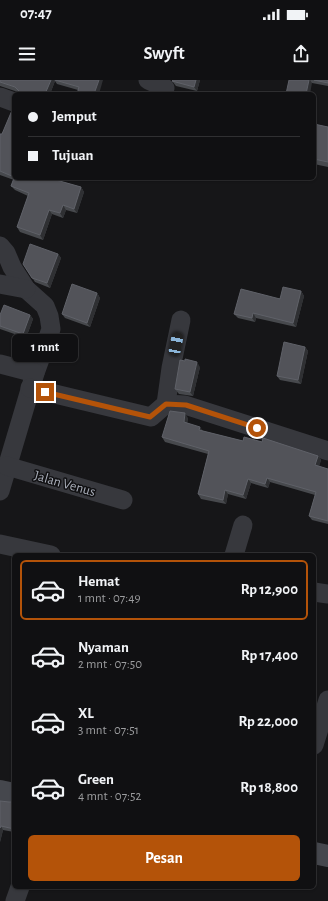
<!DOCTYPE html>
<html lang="id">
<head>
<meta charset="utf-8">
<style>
  body { margin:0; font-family:"Alegreya Sans",sans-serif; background:#19191b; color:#f1f3f6; height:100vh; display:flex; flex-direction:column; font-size:15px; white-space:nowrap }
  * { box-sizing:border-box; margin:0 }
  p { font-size:13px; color:#9c9d9f }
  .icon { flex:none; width:22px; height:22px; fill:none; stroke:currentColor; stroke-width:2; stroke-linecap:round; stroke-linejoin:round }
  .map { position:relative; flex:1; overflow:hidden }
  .drawer { position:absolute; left:12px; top:473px; width:304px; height:336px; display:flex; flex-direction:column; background:#101012; border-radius:6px; box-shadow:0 1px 3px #0004,0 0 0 1px #303032 }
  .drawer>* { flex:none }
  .banner { position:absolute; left:12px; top:12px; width:304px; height:88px; border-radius:6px; box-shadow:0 1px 3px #0004,0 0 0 1px #303032; display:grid; align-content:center; height:88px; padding:0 16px; background:#101012 }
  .end { position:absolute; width:18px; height:18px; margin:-9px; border:5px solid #b45309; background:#fff; box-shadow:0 0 0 2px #fff }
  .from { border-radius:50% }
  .bubble { position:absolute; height:28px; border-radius:6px; background:#101012; box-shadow:0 1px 3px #0004,0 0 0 1px #303032; font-size:13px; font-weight:600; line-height:28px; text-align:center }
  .car { position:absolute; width:12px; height:24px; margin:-12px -6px; border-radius:5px; box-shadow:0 0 3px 1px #0007; background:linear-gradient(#222 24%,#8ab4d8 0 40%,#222 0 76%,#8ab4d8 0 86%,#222 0) }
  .banner b { display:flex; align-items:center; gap:14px; height:38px; font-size:15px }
  .banner b+b { border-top:1px solid #303032 }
  .banner i { width:10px; height:10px; background:#f1f3f6 }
  ul { padding:7px 0 0; list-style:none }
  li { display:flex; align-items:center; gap:12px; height:60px; margin:0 8px 6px; padding:0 8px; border:2px solid transparent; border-radius:6px }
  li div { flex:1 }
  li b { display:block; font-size:15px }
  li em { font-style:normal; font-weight:600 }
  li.current { border-color:#b45309 }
  li>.icon { width:36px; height:36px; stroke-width:1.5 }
  .button { display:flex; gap:8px; margin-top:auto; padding:8px 16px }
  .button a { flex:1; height:46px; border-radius:6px; background:#b45309; color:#fff; font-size:16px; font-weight:600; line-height:46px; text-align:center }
  .status { display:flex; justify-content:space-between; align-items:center; height:28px; padding:0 20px; background:#101012; direction:ltr }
  .status svg { height:11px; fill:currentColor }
  header { display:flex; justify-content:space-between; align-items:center; height:52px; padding:0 16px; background:#101012; font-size:18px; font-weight:600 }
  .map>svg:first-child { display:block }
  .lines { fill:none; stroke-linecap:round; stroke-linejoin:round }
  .street { stroke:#37383d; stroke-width:19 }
  .secondary { stroke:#45474d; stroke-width:22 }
  .wall { fill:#47494d }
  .shaded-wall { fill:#2f3033 }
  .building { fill:#525359; stroke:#5f6168 }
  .route { stroke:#b45309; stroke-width:5 }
  .labels { text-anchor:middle; stroke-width:3; stroke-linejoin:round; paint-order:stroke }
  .street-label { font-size:14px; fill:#a8adb8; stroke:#111113 }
</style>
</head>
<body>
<div class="status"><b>07:47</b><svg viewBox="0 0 49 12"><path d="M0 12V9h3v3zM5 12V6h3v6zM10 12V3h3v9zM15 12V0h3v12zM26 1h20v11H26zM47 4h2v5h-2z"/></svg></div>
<header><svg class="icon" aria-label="menu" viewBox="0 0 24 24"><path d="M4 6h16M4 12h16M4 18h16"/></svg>Swyft<svg class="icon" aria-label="share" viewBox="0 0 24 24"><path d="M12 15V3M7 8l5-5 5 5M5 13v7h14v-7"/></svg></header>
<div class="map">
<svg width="328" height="821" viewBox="0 0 328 821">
  <rect width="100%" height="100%" fill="#161618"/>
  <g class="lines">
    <!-- street -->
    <g class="street">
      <polyline points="148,0 165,8"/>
      <polyline points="0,17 14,22"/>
      <polyline points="0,166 6,173 12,187 26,209 45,226 49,236 51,249 35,293 0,411"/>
      <polyline points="0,204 26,209"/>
      <polyline points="0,284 35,293"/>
      <polyline points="30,308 151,337 166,324 185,325 328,371"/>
      <polyline points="166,324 171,288 181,240"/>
      <polyline points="7,386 123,420"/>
      <polyline points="0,464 51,475"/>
      <polyline points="234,475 243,445"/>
      <polyline points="314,512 328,514"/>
      <polyline points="314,665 328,620"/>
      <polyline points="15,821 20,807"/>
    </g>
    <!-- secondary -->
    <g class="secondary">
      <polyline points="0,711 14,714"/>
      <polyline points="314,773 328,776"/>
    </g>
  </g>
  <!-- wall -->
  <g class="wall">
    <polygon points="0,0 103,0 78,10 57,4 55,1 50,14 21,14 18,12 0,6"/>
    <polygon points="200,0 197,11 176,6 172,1"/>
    <polygon points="289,0 328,0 328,6 312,3"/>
    <polygon points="14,28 14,98 49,98 81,107 84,112 77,133 66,130 63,138 52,134 43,160 20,152 17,147 28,116 15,110 11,106 14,100 0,95 0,54 2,54"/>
    <polygon points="314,44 328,47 328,87 314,84"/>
    <polygon points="58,174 61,178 50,208 35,202 23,184"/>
    <polygon points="301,211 304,216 296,247 256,238 255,242 238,238 234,234"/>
    <polygon points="97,213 100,218 90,247 65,238 62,234"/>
    <polygon points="0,235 30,235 33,239 26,258 0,249"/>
    <polygon points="305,267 308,271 301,304 280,300 277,296"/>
    <polygon points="200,287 193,316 179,314 175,309"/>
    <polygon points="188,338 187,343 203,351 243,361 262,362 318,376 321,380 319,386 328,389 328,444 312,440 309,436 315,415 270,402 268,408 251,403 246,419 228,414 226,424 201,419 198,414 208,374 165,362 162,357"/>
    <polygon points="0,721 9,722 14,722 14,752 3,750 0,762"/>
  </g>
  <!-- shaded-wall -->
  <g class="shaded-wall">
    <polygon points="51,0 54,0 55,1 50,14 45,14"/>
    <polygon points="99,0 103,0 99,14 94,14"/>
    <polygon points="196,0 200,0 197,11 194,7"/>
    <polygon points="309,0 310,0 312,3 310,14 306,14"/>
    <polygon points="81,107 84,112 77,133 74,129"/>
    <polygon points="63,125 66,130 63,138 60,133"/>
    <polygon points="49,130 52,134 43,160 40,155"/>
    <polygon points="58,174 61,178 50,208 47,203"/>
    <polygon points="301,211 304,216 296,247 293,243"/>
    <polygon points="97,213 100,218 90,247 87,243"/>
    <polygon points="253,233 256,238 255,242 252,238"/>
    <polygon points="30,235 33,239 26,258 23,254"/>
    <polygon points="305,267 308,271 301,304 298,300"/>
    <polygon points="197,282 200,287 193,316 190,312"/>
    <polygon points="185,333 188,338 187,346 184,342"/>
    <polygon points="200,347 203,351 202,354 199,350"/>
    <polygon points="318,376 321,380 318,390 315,385"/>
    <polygon points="267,398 270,402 268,408 265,404"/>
    <polygon points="248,399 251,403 246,419 243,415"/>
    <polygon points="225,410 228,414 226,424 223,420"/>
    <polygon points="1,746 3,750 0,762 0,748"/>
  </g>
  <!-- building -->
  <g class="building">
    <polygon points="0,0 51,0 45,14 21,14 19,11 15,7 0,2"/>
    <polygon points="55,0 99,0 94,14 77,14 79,7"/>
    <polygon points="173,0 196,0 194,7 172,1"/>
    <polygon points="289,0 309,0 306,14 286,14"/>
    <polygon points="314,0 328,0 328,3"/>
    <polygon points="13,28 14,28 14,97 0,91 0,54 2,54"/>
    <polygon points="314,44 328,47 328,82 314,79"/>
    <polygon points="14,98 49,98 81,107 74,129 63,125 60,133 49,130 40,155 17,147 29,113 11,106"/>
    <polygon points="30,164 58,174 47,203 32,198 23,184"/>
    <polygon points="72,204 97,213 87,243 62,234"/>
    <polygon points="283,207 301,211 293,243 253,233 252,238 234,234 241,209 280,219"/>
    <polygon points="4,225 30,235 23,254 0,246 0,235"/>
    <polygon points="284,262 305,267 298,300 277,296"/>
    <polygon points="185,279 197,282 190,312 175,309 180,280 185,281"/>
    <polygon points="170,331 185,333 184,342 200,347 199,350 243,361 244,357 262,362 263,358 318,376 315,385 328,389 328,441 309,436 316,412 267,398 265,404 248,399 243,415 225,410 223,420 198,414 209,371 162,357"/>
    <polygon points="0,721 9,722 14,722 14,749 1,746 0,748"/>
  </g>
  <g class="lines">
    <!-- route -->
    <polyline class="route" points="45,312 150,337 166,324 186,325 257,348"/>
  </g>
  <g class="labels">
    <!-- street labels -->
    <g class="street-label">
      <text transform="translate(65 403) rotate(16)" y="5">Jalan Venus</text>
    </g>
  </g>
</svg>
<i class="end from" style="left:257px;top:348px"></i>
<i class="end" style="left:45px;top:312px"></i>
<div class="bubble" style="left:12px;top:254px;width:66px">1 mnt</div>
<i class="car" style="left:176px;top:264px;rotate:11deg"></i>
<div class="banner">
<b><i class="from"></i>Jemput</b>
<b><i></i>Tujuan</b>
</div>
<section class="drawer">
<ul>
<li class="current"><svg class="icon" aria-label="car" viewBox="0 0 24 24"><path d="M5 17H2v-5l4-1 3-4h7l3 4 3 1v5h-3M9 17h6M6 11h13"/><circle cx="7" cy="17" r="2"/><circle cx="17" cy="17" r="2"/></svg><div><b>Hemat</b><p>1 mnt · 07:49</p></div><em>Rp 12,900</em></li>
<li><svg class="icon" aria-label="car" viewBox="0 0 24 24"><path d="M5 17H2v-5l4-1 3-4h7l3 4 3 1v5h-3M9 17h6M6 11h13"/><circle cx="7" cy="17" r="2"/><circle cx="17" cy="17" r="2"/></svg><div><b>Nyaman</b><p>2 mnt · 07:50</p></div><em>Rp 17,400</em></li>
<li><svg class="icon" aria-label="car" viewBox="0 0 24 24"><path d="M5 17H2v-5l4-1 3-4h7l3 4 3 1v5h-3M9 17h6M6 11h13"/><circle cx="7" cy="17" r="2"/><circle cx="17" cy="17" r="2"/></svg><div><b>XL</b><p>3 mnt · 07:51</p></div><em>Rp 22,000</em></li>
<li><svg class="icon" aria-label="car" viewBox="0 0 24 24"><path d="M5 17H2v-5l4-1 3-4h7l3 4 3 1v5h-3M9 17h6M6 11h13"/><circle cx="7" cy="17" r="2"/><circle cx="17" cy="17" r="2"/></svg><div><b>Green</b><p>4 mnt · 07:52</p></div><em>Rp 18,800</em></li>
</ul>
<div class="button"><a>Pesan</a></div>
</section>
</div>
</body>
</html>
